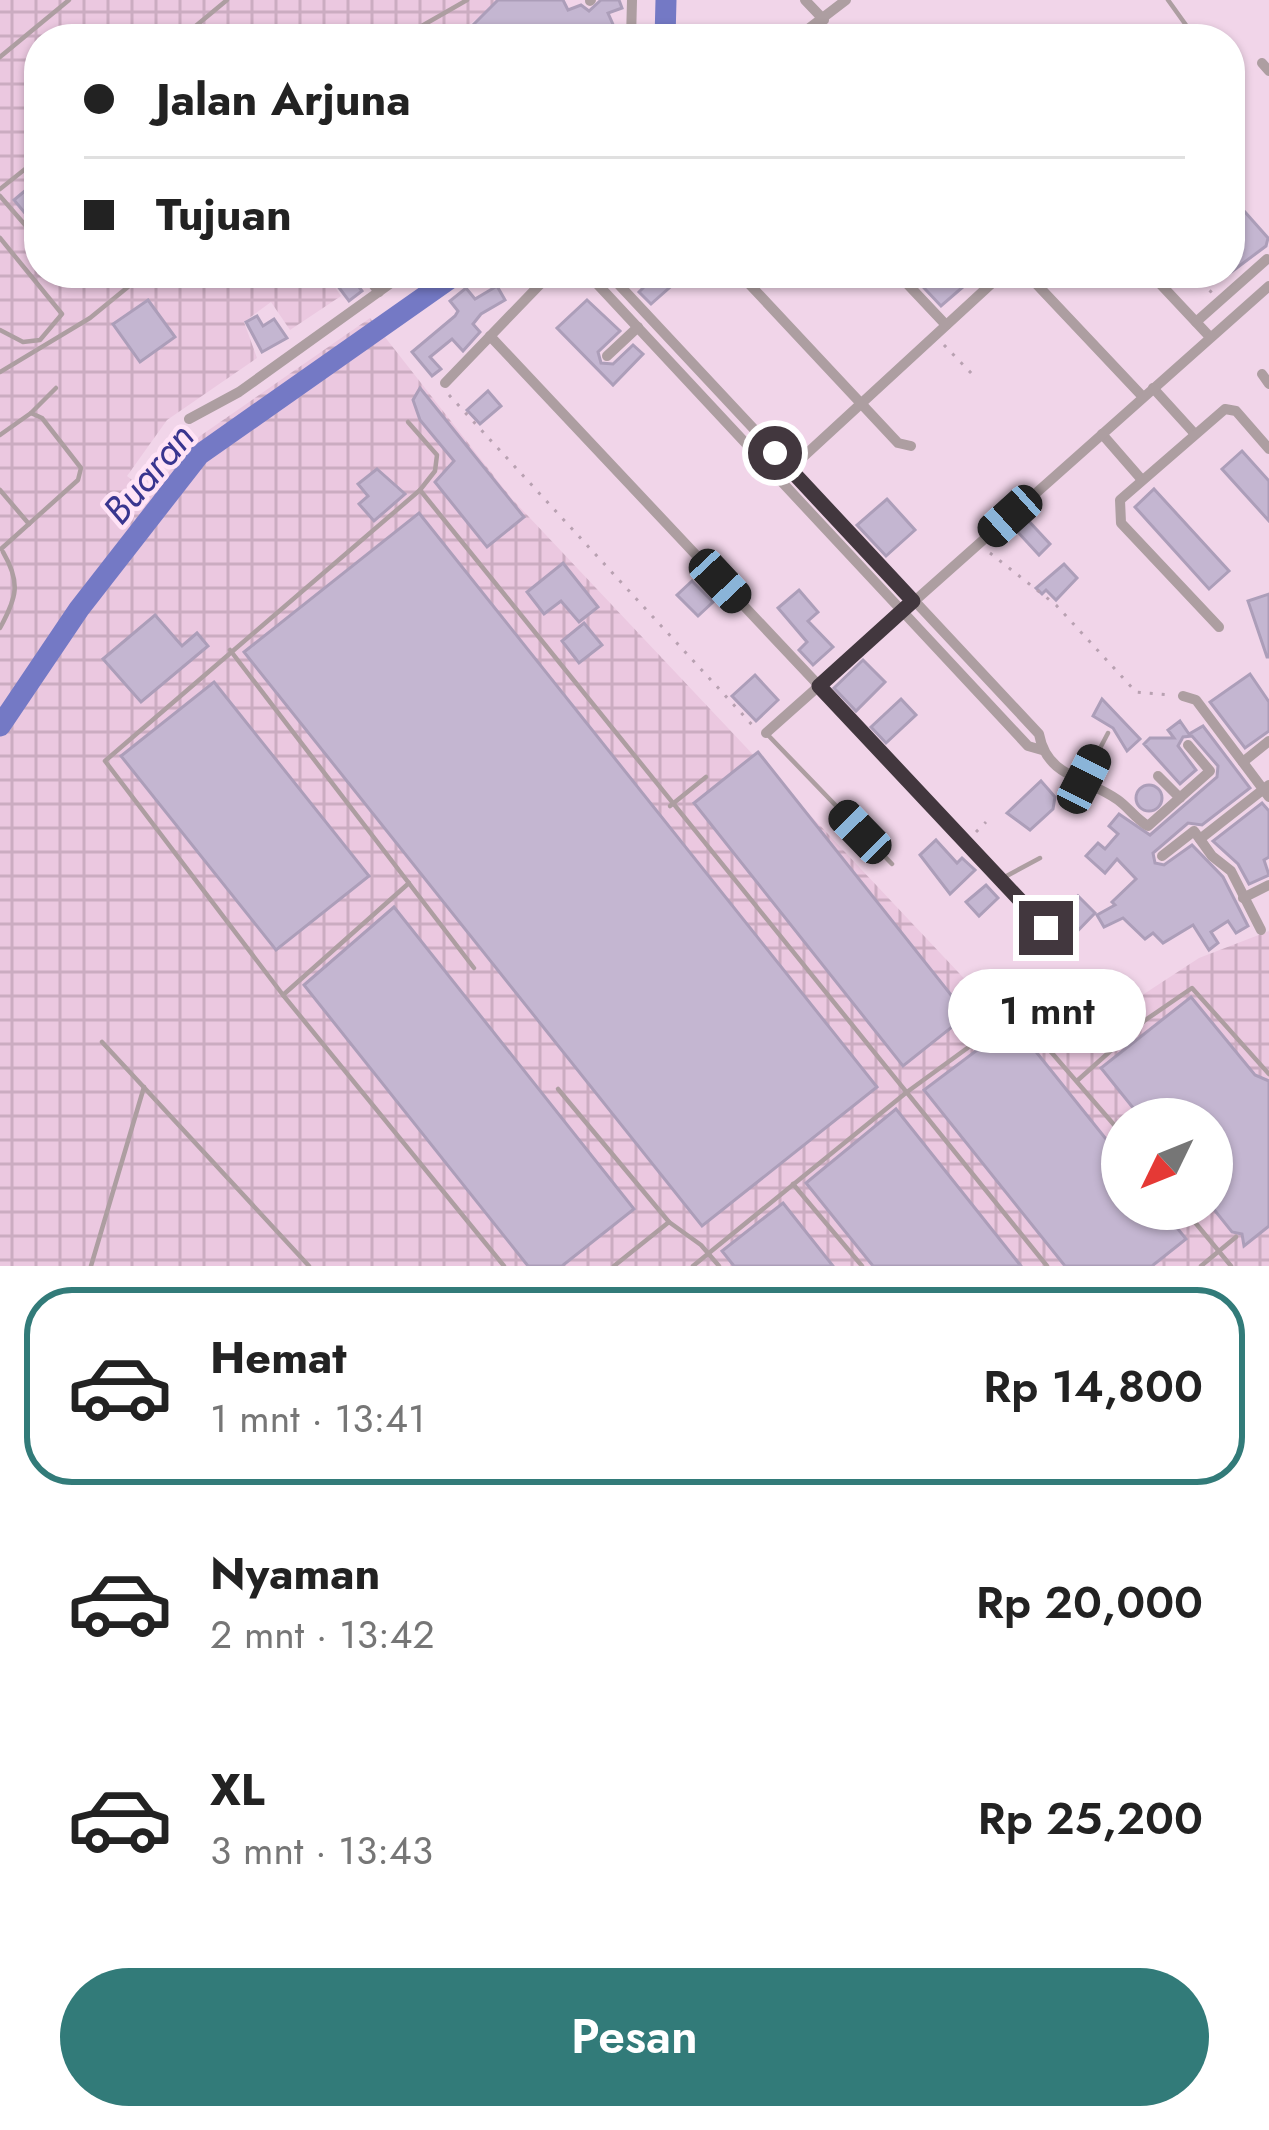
<!DOCTYPE html>
<html lang="id">
<head>
<meta charset="utf-8">
<style>
  body { margin:0; font-family:Jost,sans-serif; background:#f6f6f6; color:#222; height:100vh; display:flex; flex-direction:column; font-size:45px; white-space:nowrap }
  * { box-sizing:border-box; margin:0 }
  p { font-size:39px; color:#767676 }
  .icon { flex:none; width:66px; height:66px; fill:none; stroke:currentColor; stroke-width:2; stroke-linecap:round; stroke-linejoin:round }
  .map { position:relative; height:1266px; overflow:hidden }
  .drawer { display:flex; flex-direction:column; background:#fff; flex:1 }
  .drawer>* { flex:none }
  .banner { position:absolute; left:24px; top:24px; width:1221px; height:264px; border-radius:48px; box-shadow:0 3px 9px #0004; display:grid; align-content:center; height:264px; padding:0 60px; background:#fff }
  .needle { width:78px; rotate:227deg }
  .buttons { position:absolute; left:1101px; top:1098px; display:grid; gap:24px }
  .buttons a { display:grid; place-items:center; width:132px; height:132px; border-radius:50%; background:#fff; box-shadow:0 3px 9px #0004; font-size:60px }
  .end { position:absolute; width:54px; height:54px; margin:-27px; border:15px solid #42373e; background:#fff; box-shadow:0 0 0 6px #fff }
  .from { border-radius:50% }
  .bubble { position:absolute; height:84px; border-radius:42px; background:#fff; box-shadow:0 3px 9px #0004; font-size:39px; font-weight:600; line-height:84px; text-align:center }
  .car { position:absolute; width:36px; height:72px; margin:-36px -18px; border-radius:15px; box-shadow:0 0 9px 3px #0007; background:linear-gradient(#222 24%,#8ab4d8 0 40%,#222 0 76%,#8ab4d8 0 86%,#222 0) }
  .banner b { display:flex; align-items:center; gap:42px; height:114px; font-size:45px }
  .banner b+b { border-top:3px solid #e0e0e0 }
  .banner i { width:30px; height:30px; background:#222 }
  ul { padding:21px 0 0; list-style:none }
  li { display:flex; align-items:center; gap:36px; height:198px; margin:0 24px 18px; padding:0 36px; border:6px solid transparent; border-radius:48px }
  li div { flex:1 }
  li b { display:block; font-size:45px }
  li em { font-style:normal; font-weight:600 }
  li.current { border-color:#327b79 }
  li>.icon { width:108px; height:108px; stroke-width:1.5 }
  .action { display:flex; gap:24px; margin-top:auto; padding:24px 60px }
  .action a { flex:1; height:138px; border-radius:72px; background:#327b79; color:#fff; font-size:48px; font-weight:600; line-height:138px; text-align:center }
  .map>svg:first-child { display:block }
  .industrial { fill:url(#industrial-grid); fill-rule:evenodd }
  .lines { fill:none; stroke-linecap:round; stroke-linejoin:round }
  .river { stroke:#7479c5; stroke-width:21 }
  .building { fill:#c4b6d1; stroke:#ac9eb9; stroke-width:3 }
  .path { stroke:#b8a1b1; stroke-width:3; stroke-dasharray:3 9; stroke-linecap:butt }
  .lane { stroke:#ad9ea1; stroke-width:4.5 }
  .street { stroke:#ad9ea1; stroke-width:10 }
  .route { stroke:#42373e; stroke-width:15 }
  .labels { text-anchor:middle; stroke-width:9; stroke-linejoin:round; paint-order:stroke }
  .water-label { font-size:39px; font-style:italic; fill:#39358f; stroke:#ffe3f6 }
</style>
</head>
<body>
<div class="map">
<svg width="1269" height="1266" viewBox="0 0 1269 1266">
  <defs>
    <pattern id="industrial-grid" width="8" height="8" patternUnits="userSpaceOnUse" patternTransform="scale(3)"><rect width="8" height="8" fill="#ebc8e0"/><path d="M0 4h8M4 0v8" fill="none" stroke="#cbacc1"/></pattern>
  </defs>
  <rect width="100%" height="100%" fill="#f1d5e9"/>
  <!-- industrial -->
  <path class="industrial" d="M0,0H504L448,39H39V273H325L341,296L290,330L271,302L244,322L257,358L167,420L127,476L149,494L200,436L370,318L512,499L975,990L1101,1022L1199,958L1269,931V1266H0ZM1122,1119H1212V1209H1122Z"/>
  <g class="lines">
    <!-- river -->
    <g class="river">
      <polyline points="665,39 666,0"/>
      <polyline points="0,726 79,609 199,455 458,273"/>
    </g>
  </g>
  <!-- building -->
  <g class="building">
    <polygon points="498,0 563,0 568,10 581,5 589,11 601,0 619,0 622,8 608,13 615,29 592,39 459,39"/>
    <polygon points="39,179 39,230 14,200"/>
    <polygon points="1245,212 1268,238 1266,246 1230,273 1230,225"/>
    <polygon points="328,273 349,273 362,291 349,301"/>
    <polygon points="639,273 672,273 678,280 651,304 639,292 643,288 634,277"/>
    <polygon points="910,273 953,273 964,286 941,306"/>
    <polygon points="497,286 505,300 481,314 473,324 480,332 463,351 452,339 430,357 441,369 432,376 412,352 455,316 458,311 450,301 466,288 475,299"/>
    <polygon points="148,300 175,337 140,362 113,324"/>
    <polygon points="587,300 620,331 598,352 601,363 613,364 633,345 643,354 613,385 557,328"/>
    <polygon points="257,316 263,326 274,319 287,338 262,352 246,322"/>
    <polygon points="420,388 524,517 487,547 435,482 454,461 420,420 413,400"/>
    <polygon points="488,391 501,406 480,424 467,410"/>
    <polygon points="1242,451 1269,481 1269,521 1222,469"/>
    <polygon points="377,469 405,494 374,521 359,504 368,496 358,484"/>
    <polygon points="1154,489 1229,571 1209,589 1135,507"/>
    <polygon points="887,499 915,530 886,556 857,525"/>
    <polygon points="419,513 877,1087 702,1226 244,652"/>
    <polygon points="1025,517 1050,544 1039,555 1014,528"/>
    <polygon points="563,563 598,607 579,622 561,601 544,614 527,592"/>
    <polygon points="1064,564 1077,578 1056,600 1046,590 1042,594 1036,588"/>
    <polygon points="692,581 713,602 698,616 677,595"/>
    <polygon points="799,590 818,612 808,621 833,647 813,665 799,650 807,642 778,608"/>
    <polygon points="1269,594 1269,657 1267,657 1248,601"/>
    <polygon points="155,615 182,646 197,633 208,646 141,702 103,659"/>
    <polygon points="584,623 602,645 579,663 562,641"/>
    <polygon points="863,660 885,682 856,711 834,688"/>
    <polygon points="1250,674 1269,702 1269,731 1245,748 1210,702"/>
    <polygon points="755,675 778,700 756,721 732,696"/>
    <polygon points="214,682 369,876 276,950 121,756"/>
    <polygon points="901,699 916,715 886,743 871,727"/>
    <polygon points="1102,699 1140,739 1127,751 1113,728 1093,716"/>
    <polygon points="1180,721 1189,734 1203,726 1250,788 1202,825 1188,823 1153,853 1155,863 1164,865 1192,845 1223,877 1248,926 1236,933 1228,921 1211,932 1218,943 1209,950 1193,925 1163,943 1153,933 1145,939 1123,918 1104,927 1097,915 1115,905 1112,902 1136,879 1117,859 1105,873 1086,856 1098,843 1105,849 1118,834 1109,826 1119,814 1150,835 1217,777 1218,766 1192,736 1183,737 1178,746 1196,770 1180,784 1144,744 1150,738 1174,738 1168,730"/>
    <polygon points="758,752 967,1015 903,1066 694,803"/>
    <polygon points="1041,781 1055,797 1053,809 1030,830 1007,813"/>
    <circle cx="1149" cy="798" r="13"/>
    <polygon points="1262,803 1269,811 1269,857 1264,860 1269,875 1249,884 1238,864 1213,841"/>
    <polygon points="936,840 957,863 962,858 975,870 950,894 920,855"/>
    <polygon points="986,885 998,898 979,916 966,902"/>
    <polygon points="1078,896 1095,913 1065,944 1054,934 1054,921"/>
    <polygon points="394,907 634,1209 562,1266 528,1266 304,985"/>
    <polygon points="1191,997 1255,1075 1269,1081 1269,1226 1244,1246 1242,1234 1232,1232 1212,1207 1212,1119 1142,1119 1101,1068"/>
    <polygon points="1013,1023 1122,1159 1122,1209 1162,1209 1186,1239 1152,1266 1065,1266 924,1090"/>
    <polygon points="896,1109 1021,1266 873,1266 806,1183"/>
    <polygon points="783,1203 833,1266 734,1266 722,1251"/>
  </g>
  <g class="lines">
    <!-- path -->
    <g class="path">
      <polyline points="1193,273 1214,295"/>
      <polyline points="944,345 972,374"/>
      <polyline points="449,395 755,728"/>
      <polyline points="990,553 1056,605 1136,692 1170,695"/>
      <polyline points="976,832 986,822"/>
    </g>
    <!-- lane -->
    <g class="lane">
      <polyline points="1168,0 1196,39"/>
      <polyline points="180,39 227,0"/>
      <polyline points="399,39 467,0"/>
      <polyline points="0,57 69,0"/>
      <polyline points="1230,88 1242,105"/>
      <polyline points="0,189 39,158"/>
      <polyline points="0,196 39,241"/>
      <polyline points="0,238 62,314 40,340 23,342 0,330"/>
      <polyline points="0,372 90,318 145,273"/>
      <polyline points="31,413 56,388"/>
      <polyline points="408,422 437,455 435,471 420,490"/>
      <polyline points="0,435 31,413 42,418 81,468 78,480 1,549"/>
      <polyline points="0,490 29,524"/>
      <path d="M0,628C17,597 21,583 3,552"/>
      <polyline points="230,650 474,968"/>
      <polyline points="766,733 892,864"/>
      <polyline points="1084,779 1108,733"/>
      <polyline points="670,806 706,777"/>
      <polyline points="1001,879 1040,858"/>
      <polyline points="283,995 409,883"/>
      <polyline points="102,1042 309,1266"/>
      <polyline points="1078,1080 1144,1021 1192,988 1269,1074"/>
      <polyline points="558,1089 669,1222"/>
      <polyline points="793,1184 862,1266"/>
      <polyline points="1184,1209 1231,1266"/>
      <polyline points="91,1266 144,1087"/>
      <polyline points="504,1266 283,995 105,761 420,490 1047,1266"/>
      <polyline points="614,1266 669,1222 701,1245 719,1266"/>
      <polyline points="693,1266 907,1092 1010,1017 1018,1015 1026,1023 1122,1134"/>
      <polyline points="1201,1266 1236,1237"/>
    </g>
    <!-- street -->
    <g class="street">
      <polyline points="805,0 824,20"/>
      <polyline points="590,1 591,0"/>
      <polyline points="631,39 632,0"/>
      <polyline points="795,39 846,0"/>
      <polyline points="1262,63 1269,71"/>
      <polyline points="364,273 379,292"/>
      <polyline points="587,273 1028,746 1042,750"/>
      <path d="M608,273L1039,734C1047,778 1086,777 1118,800C1129,808 1136,819 1148,826L1210,771L1188,745"/>
      <polyline points="739,273 898,443 911,446"/>
      <polyline points="897,273 946,325"/>
      <polyline points="1026,273 1143,397"/>
      <polyline points="1150,273 1210,337"/>
      <polyline points="1196,322 1267,259"/>
      <polyline points="490,336 1047,928"/>
      <polyline points="607,356 638,327"/>
      <polyline points="1262,374 1269,384"/>
      <polyline points="445,383 551,273"/>
      <polyline points="1153,388 1194,433"/>
      <polyline points="189,419 239,392 405,273"/>
      <polyline points="1102,434 1142,480"/>
      <polyline points="790,469 1003,273"/>
      <polyline points="1219,627 1121,523 1120,500 1225,409 1236,411 1269,449"/>
      <polyline points="1183,696 1196,700 1269,797"/>
      <polyline points="766,733 1269,286"/>
      <polyline points="1243,762 1269,741"/>
      <polyline points="1158,776 1180,798"/>
      <polyline points="1200,839 1269,785"/>
      <polyline points="1162,856 1194,831 1212,856 1231,871 1261,930"/>
      <polyline points="1243,898 1269,885"/>
    </g>
  </g>
  <g class="lines">
    <!-- route -->
    <polyline class="route" points="775,453 913,601 819,686 1046,928"/>
  </g>
  <g class="labels">
    <!-- water labels -->
    <g class="water-label">
      <text transform="translate(148 473) rotate(-50)" y="14">Buaran</text>
    </g>
  </g>
</svg>
<div class="buttons">
<a><svg class="needle" viewBox="-14 -14 28 28"><path d="M0-13l5 13h-10z" fill="#e53935"/><path d="M0 13l5-13h-10z" fill="#767676"/></svg></a>
</div>
<i class="end from" style="left:775px;top:453px"></i>
<i class="end" style="left:1046px;top:928px"></i>
<div class="bubble" style="left:948px;top:969px;width:198px">1 mnt</div>
<i class="car" style="left:1010px;top:516px;rotate:228deg"></i>
<i class="car" style="left:720px;top:581px;rotate:137deg"></i>
<i class="car" style="left:1084px;top:779px;rotate:27deg"></i>
<i class="car" style="left:860px;top:832px;rotate:316deg"></i>
<div class="banner">
<b><i class="from"></i>Jalan Arjuna</b>
<b><i></i>Tujuan</b>
</div>
</div>
<section class="drawer">
<ul>
<li class="current"><svg class="icon" aria-label="car" viewBox="0 0 24 24"><path d="M5 17H2v-5l4-1 3-4h7l3 4 3 1v5h-3M9 17h6M6 11h13"/><circle cx="7" cy="17" r="2"/><circle cx="17" cy="17" r="2"/></svg><div><b>Hemat</b><p>1 mnt · 13:41</p></div><em>Rp 14,800</em></li>
<li><svg class="icon" aria-label="car" viewBox="0 0 24 24"><path d="M5 17H2v-5l4-1 3-4h7l3 4 3 1v5h-3M9 17h6M6 11h13"/><circle cx="7" cy="17" r="2"/><circle cx="17" cy="17" r="2"/></svg><div><b>Nyaman</b><p>2 mnt · 13:42</p></div><em>Rp 20,000</em></li>
<li><svg class="icon" aria-label="car" viewBox="0 0 24 24"><path d="M5 17H2v-5l4-1 3-4h7l3 4 3 1v5h-3M9 17h6M6 11h13"/><circle cx="7" cy="17" r="2"/><circle cx="17" cy="17" r="2"/></svg><div><b>XL</b><p>3 mnt · 13:43</p></div><em>Rp 25,200</em></li>
</ul>
<div class="action"><a>Pesan</a></div>
</section>
</body>
</html>
